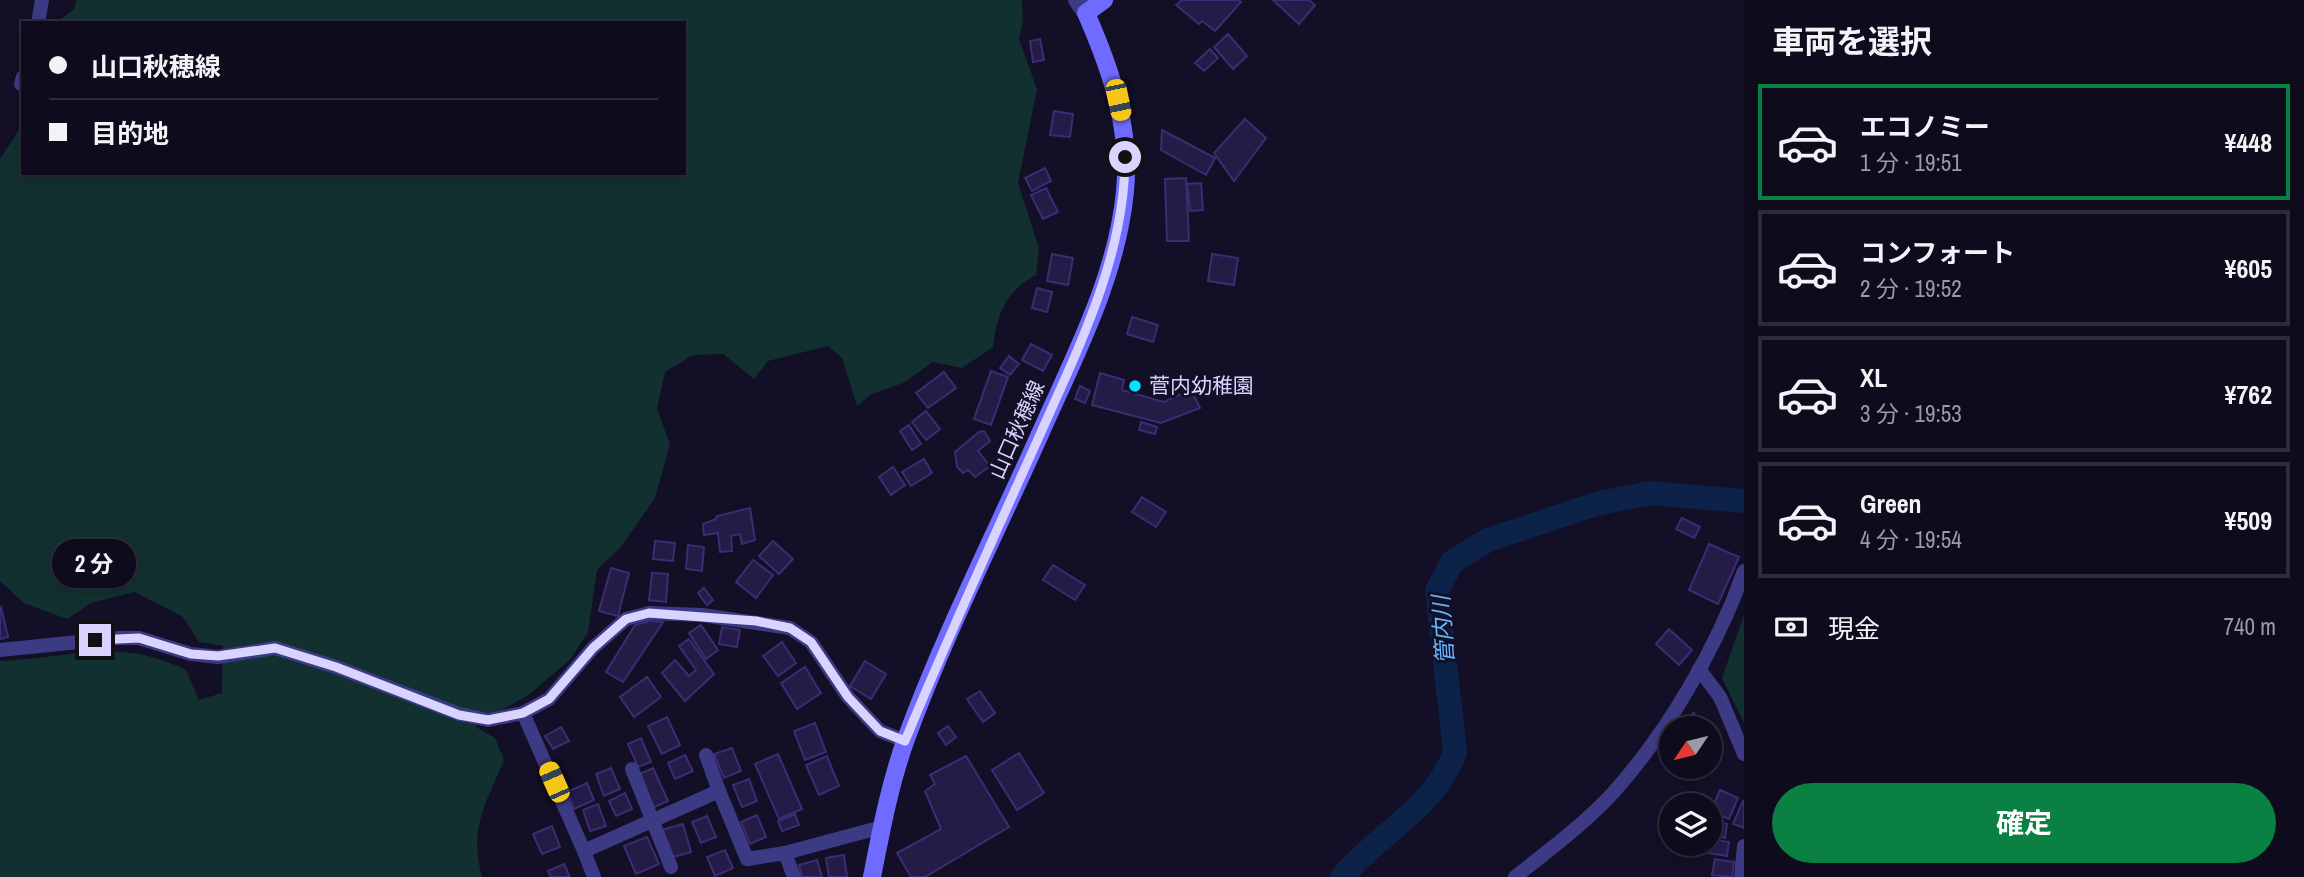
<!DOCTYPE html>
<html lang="ja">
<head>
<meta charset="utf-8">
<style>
  body { margin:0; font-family:"Archivo Narrow","Noto Sans JP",sans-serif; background:#171425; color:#f1f3f6; height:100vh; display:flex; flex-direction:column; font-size:26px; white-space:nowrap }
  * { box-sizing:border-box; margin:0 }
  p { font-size:23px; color:#9b9ba3 }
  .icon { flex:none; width:38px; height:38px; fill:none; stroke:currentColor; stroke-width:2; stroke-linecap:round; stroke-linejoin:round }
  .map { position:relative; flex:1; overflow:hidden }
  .side { display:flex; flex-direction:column; background:#0e0b1c; width:560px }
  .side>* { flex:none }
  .hud { position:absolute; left:21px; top:21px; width:665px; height:154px; border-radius:0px; box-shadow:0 4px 10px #0003,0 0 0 2px #2e2b3b; display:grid; align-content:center; height:154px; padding:0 28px; background:#0e0b1c }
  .needle { width:46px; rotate:235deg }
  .buttons { position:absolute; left:1659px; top:716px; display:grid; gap:14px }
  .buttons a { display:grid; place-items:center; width:63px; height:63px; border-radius:50%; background:#0e0b1c; box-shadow:0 4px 10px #0003,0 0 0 2px #2e2b3b; font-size:35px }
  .end { position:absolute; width:32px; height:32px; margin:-16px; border:9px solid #d9d4ff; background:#111; box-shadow:0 0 0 4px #111 }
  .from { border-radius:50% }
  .bubble { position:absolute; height:49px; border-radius:24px; background:#0e0b1c; box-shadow:0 4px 10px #0003,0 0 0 2px #2e2b3b; font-size:23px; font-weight:700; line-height:49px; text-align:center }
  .car { position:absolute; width:21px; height:42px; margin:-21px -10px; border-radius:9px; box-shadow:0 0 5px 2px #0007; background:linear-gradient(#f5c518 24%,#345 0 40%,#f5c518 0 76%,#345 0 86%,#f5c518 0) }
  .hud b { display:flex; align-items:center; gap:24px; height:66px; font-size:26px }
  .hud b+b { border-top:2px solid #2e2b3b }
  .hud i { width:18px; height:18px; background:#f1f3f6 }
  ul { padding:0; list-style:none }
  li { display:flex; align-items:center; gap:21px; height:116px; margin:0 14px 10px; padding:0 14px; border:4px solid #2e2b3b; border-radius:0px }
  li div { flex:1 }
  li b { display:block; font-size:26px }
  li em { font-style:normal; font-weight:700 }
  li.on { border-color:#0b8043 }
  li>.icon { width:63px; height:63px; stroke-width:1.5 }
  h2 { padding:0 28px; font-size:32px; line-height:84px }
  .pay { display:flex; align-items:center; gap:18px; height:77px; padding:0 28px; font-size:26px }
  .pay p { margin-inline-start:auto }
  .cta { display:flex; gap:14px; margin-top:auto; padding:14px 28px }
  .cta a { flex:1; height:80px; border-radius:42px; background:#0b8043; color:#fff; font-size:28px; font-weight:700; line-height:80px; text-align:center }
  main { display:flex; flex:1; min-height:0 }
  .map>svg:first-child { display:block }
  .green { fill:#12302f }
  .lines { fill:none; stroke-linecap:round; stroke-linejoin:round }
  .river { stroke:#0c2248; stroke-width:24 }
  .building { fill:#241b47; stroke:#3b2d73; stroke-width:2 }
  .minor { stroke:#3d3a85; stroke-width:14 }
  .tertiary { stroke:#3d3a85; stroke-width:18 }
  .secondary { stroke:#6f6bff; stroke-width:18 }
  .route { stroke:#d9d4ff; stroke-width:9 }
  .poi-dot { fill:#00e5ff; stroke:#130f26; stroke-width:2.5 }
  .labels { text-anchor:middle; stroke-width:6; stroke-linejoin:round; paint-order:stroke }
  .poi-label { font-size:21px; fill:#d9d4ff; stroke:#130f26; text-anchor:start }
  .street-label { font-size:21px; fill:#d9d4ff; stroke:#130f26 }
  .water-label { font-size:23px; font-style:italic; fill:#62b6ff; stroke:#130f26 }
</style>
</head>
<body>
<main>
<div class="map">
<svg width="1744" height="877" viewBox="0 0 1744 877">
  <rect width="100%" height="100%" fill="#130f26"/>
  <!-- green -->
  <g class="green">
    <path d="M77,0H1022L1023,20L1019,39L1037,89L1018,183L1039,248L1036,275C1006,291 997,314 993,347L962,368L933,362L903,383L872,394L857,406L842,358L828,346L768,361L754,379L723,354L693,355L665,372L657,409L670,444L655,498L620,548L597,570L588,632L570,660L527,696L498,712L480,713L476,727L495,738L504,760C485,806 469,827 482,877H0V661C72,658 117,636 186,670L199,700L222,693L223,646L199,642L183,617L135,592L91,603L67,619L24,603L0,581V159L23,124V173H684V23H56L74,9Z"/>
    <polygon points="1744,615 1744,723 1722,678"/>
  </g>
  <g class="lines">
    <!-- river -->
    <path class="river" d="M1342,877C1380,832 1434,809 1455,752L1437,591L1452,562L1488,540L1599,503L1650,493L1744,501"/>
  </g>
  <!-- building -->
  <g class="building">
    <polygon points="1182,0 1238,0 1241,2 1215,31 1202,21 1199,24 1176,5"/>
    <polygon points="1273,0 1309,0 1315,5 1299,24"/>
    <polygon points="1228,34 1247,56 1233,69 1214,47"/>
    <polygon points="1040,39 1044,60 1033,62 1030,41"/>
    <polygon points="1210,49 1218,58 1204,71 1195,63"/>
    <polygon points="1054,111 1073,114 1070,137 1050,135"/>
    <polygon points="1245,119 1266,138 1234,181 1214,153"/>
    <polygon points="1162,130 1215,158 1206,175 1161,150"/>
    <polygon points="1045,168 1051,181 1032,191 1025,178"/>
    <polygon points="1186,178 1189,241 1167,241 1165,179"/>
    <polygon points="1201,183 1203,210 1190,211 1187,184"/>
    <polygon points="1046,188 1058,212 1043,219 1031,195"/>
    <polygon points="1052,254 1073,258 1068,285 1047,281"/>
    <polygon points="1212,254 1238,258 1234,285 1208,281"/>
    <polygon points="1037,288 1052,292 1047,312 1032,308"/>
    <polygon points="1132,317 1158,325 1153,342 1127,334"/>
    <polygon points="1031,344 1052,355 1043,371 1022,360"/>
    <polygon points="1009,356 1019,364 1010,375 1000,368"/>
    <polygon points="991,371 1008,377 991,425 974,419"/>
    <polygon points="944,372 956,388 928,408 916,393"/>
    <polygon points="1100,373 1124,380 1122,390 1164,402 1191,389 1200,408 1161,423 1092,405"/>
    <polygon points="1080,386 1090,391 1085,403 1075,399"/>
    <polygon points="926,411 940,429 926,440 912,422"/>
    <polygon points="1141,422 1157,427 1155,434 1139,430"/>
    <polygon points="909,425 921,444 912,450 900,431"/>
    <polygon points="984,431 990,441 978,451 990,466 975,477 968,470 963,473 957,467 955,452 979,432"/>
    <polygon points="924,459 932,473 911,486 902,472"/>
    <polygon points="893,467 905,485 891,495 879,477"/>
    <polygon points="1142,497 1166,512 1156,527 1132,512"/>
    <polygon points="750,508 755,540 742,544 740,534 731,536 732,551 720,552 718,533 704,535 703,524 716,519 717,516"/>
    <polygon points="1682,518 1700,527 1694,538 1676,529"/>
    <polygon points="655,541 675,543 673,561 653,559"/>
    <polygon points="773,541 793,559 779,574 759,556"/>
    <polygon points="1709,544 1739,557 1718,604 1689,590"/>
    <polygon points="688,545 704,547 702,571 686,569"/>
    <polygon points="753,560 773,575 756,598 736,582"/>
    <polygon points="1053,565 1085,585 1075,600 1043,580"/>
    <polygon points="611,568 629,573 618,616 599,611"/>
    <polygon points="652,573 668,574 666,602 649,600"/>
    <polygon points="704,588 713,600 707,605 698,593"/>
    <polygon points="1,607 8,637 0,639 0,608"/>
    <polygon points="650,621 663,622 623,682 606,672 635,625"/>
    <polygon points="701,625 718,650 706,659 689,633"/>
    <polygon points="722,627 740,630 737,647 719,644"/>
    <polygon points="1669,629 1692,650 1679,665 1656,644"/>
    <polygon points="689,639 714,674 685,701 662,673 675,660 689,676 696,670 679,646"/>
    <polygon points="782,642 796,663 778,676 763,656"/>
    <polygon points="865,661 886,674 871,699 850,686"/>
    <polygon points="805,667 821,693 797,709 781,683"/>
    <polygon points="647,677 661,697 634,717 620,697"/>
    <polygon points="980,691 995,713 983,722 967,699"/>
    <polygon points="1694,713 1704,728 1679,728 1677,724"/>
    <polygon points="667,717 680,745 662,754 648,726"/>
    <polygon points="815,723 826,752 805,760 794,731"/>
    <polygon points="948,726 956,737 946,745 938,733"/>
    <polygon points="561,727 569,741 553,749 545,736"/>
    <polygon points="641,738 651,762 638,767 628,744"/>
    <polygon points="732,748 741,771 724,778 714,754"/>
    <polygon points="1019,753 1044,793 1017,810 992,770"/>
    <polygon points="778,754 802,809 779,819 755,764"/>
    <polygon points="685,755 693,771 675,779 668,763"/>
    <polygon points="827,756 839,786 819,795 806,765"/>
    <polygon points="966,756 1009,827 925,877 911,877 897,853 941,829 925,791 935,784 930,775"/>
    <polygon points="611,768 620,789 604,796 596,774"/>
    <polygon points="653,768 668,801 652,808 637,775"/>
    <polygon points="749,779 757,801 742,807 733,785"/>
    <polygon points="587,783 594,800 574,809 567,792"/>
    <polygon points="1720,790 1738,798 1729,819 1711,811"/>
    <polygon points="625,793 632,809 616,816 609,801"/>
    <polygon points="1743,801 1744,802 1744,828 1733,824"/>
    <polygon points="598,804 606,826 590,831 583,810"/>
    <polygon points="795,814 799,825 782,831 778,821"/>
    <polygon points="757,815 766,837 750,844 741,822"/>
    <polygon points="707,816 716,837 701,843 692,822"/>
    <polygon points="1710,821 1727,824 1725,838 1710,835"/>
    <polygon points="683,824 691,852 670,858 662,830"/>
    <polygon points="552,826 560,847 542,854 533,834"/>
    <polygon points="647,837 659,864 636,874 624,846"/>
    <polygon points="1710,839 1729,842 1727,856 1702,852 1703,844 1710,844"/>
    <polygon points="725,850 733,868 715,876 707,857"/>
    <polygon points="844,855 847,877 829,877 826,858"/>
    <polygon points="1715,859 1734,862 1732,877 1712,875"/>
    <polygon points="817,860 822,877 802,877 799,865"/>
    <polygon points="564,864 570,877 551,877 548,871"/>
  </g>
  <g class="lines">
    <!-- minor -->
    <g class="minor">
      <polyline points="38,23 42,0"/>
      <polyline points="21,84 23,77"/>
      <polyline points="0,650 118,638 139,638 191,654 218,657 275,648 336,667 459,714 488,720 523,713 549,699 593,648 626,619 649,613 702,615 790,628 811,642 848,697 880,731 905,741"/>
      <polyline points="1699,669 1720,697 1744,754"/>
      <polyline points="523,713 584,851 719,791 747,859 785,853 882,827"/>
      <polyline points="706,755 719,791"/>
      <polyline points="632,769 671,867"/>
      <polyline points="584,851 594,877"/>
      <polyline points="785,853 794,877"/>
      <path d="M1515,877C1548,851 1583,825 1612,794C1667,733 1717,648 1744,571"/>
      <polyline points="1741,877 1744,846"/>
    </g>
    <!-- tertiary -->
    <polyline class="tertiary" points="1077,0 1086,13"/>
    <!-- secondary -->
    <path class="secondary" d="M872,877C881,831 890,783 906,739C944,635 995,535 1040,434C1074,357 1117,277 1125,191C1131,128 1111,70 1086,13L1104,0"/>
  </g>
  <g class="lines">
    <!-- route -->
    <path class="route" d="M95,640L139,638L191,654L218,656L275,648L336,667L459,715L488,720L523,713L549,699L593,648L626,619L649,613L756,621L790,628L811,642L848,697L880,731L905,741C947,639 993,539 1038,439C1078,348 1125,258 1125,157"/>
  </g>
  <!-- markers -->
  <circle class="poi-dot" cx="1135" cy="386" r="7"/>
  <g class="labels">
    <!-- poi labels -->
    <g class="poi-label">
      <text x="1149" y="393">菅内幼稚園</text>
    </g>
    <!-- street labels -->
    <g class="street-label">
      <text transform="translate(1017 430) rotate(-66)" y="7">山口秋穂線</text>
    </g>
    <!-- water labels -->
    <g class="water-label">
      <text transform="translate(1443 630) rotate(-94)" y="8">管内川</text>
    </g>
  </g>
</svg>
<div class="buttons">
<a><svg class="needle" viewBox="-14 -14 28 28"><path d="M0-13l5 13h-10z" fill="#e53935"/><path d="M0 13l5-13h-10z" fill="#9b9ba3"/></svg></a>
<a><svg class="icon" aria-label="layers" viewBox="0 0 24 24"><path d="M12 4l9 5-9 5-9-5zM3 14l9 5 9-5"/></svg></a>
</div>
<i class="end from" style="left:1125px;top:157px"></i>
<i class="end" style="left:95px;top:640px"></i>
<div class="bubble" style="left:52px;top:539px;width:84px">2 分</div>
<i class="car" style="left:1118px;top:100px;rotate:168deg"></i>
<i class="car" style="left:554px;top:782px;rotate:336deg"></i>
<div class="hud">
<b><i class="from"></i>山口秋穂線</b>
<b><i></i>目的地</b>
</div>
</div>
<section class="side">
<h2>車両を選択</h2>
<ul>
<li class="on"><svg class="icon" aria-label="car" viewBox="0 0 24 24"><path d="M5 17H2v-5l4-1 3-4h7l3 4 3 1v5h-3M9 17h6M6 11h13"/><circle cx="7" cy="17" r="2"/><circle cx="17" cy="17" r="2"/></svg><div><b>エコノミー</b><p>1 分 · 19:51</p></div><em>¥448</em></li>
<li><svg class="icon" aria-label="car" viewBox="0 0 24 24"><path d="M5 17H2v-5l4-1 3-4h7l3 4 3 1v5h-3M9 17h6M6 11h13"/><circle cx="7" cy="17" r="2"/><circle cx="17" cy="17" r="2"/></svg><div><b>コンフォート</b><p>2 分 · 19:52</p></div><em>¥605</em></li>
<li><svg class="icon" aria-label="car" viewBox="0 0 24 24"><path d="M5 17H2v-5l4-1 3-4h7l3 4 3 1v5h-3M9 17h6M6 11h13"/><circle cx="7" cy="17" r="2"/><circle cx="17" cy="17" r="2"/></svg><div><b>XL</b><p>3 分 · 19:53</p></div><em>¥762</em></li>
<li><svg class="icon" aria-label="car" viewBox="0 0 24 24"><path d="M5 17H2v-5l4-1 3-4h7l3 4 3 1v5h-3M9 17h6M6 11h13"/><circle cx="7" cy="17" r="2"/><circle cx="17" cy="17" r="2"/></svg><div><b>Green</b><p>4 分 · 19:54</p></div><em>¥509</em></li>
</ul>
<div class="pay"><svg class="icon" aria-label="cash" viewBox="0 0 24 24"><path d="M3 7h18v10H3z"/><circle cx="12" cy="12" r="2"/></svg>現金<p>740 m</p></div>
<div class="cta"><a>確定</a></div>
</section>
</main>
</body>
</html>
